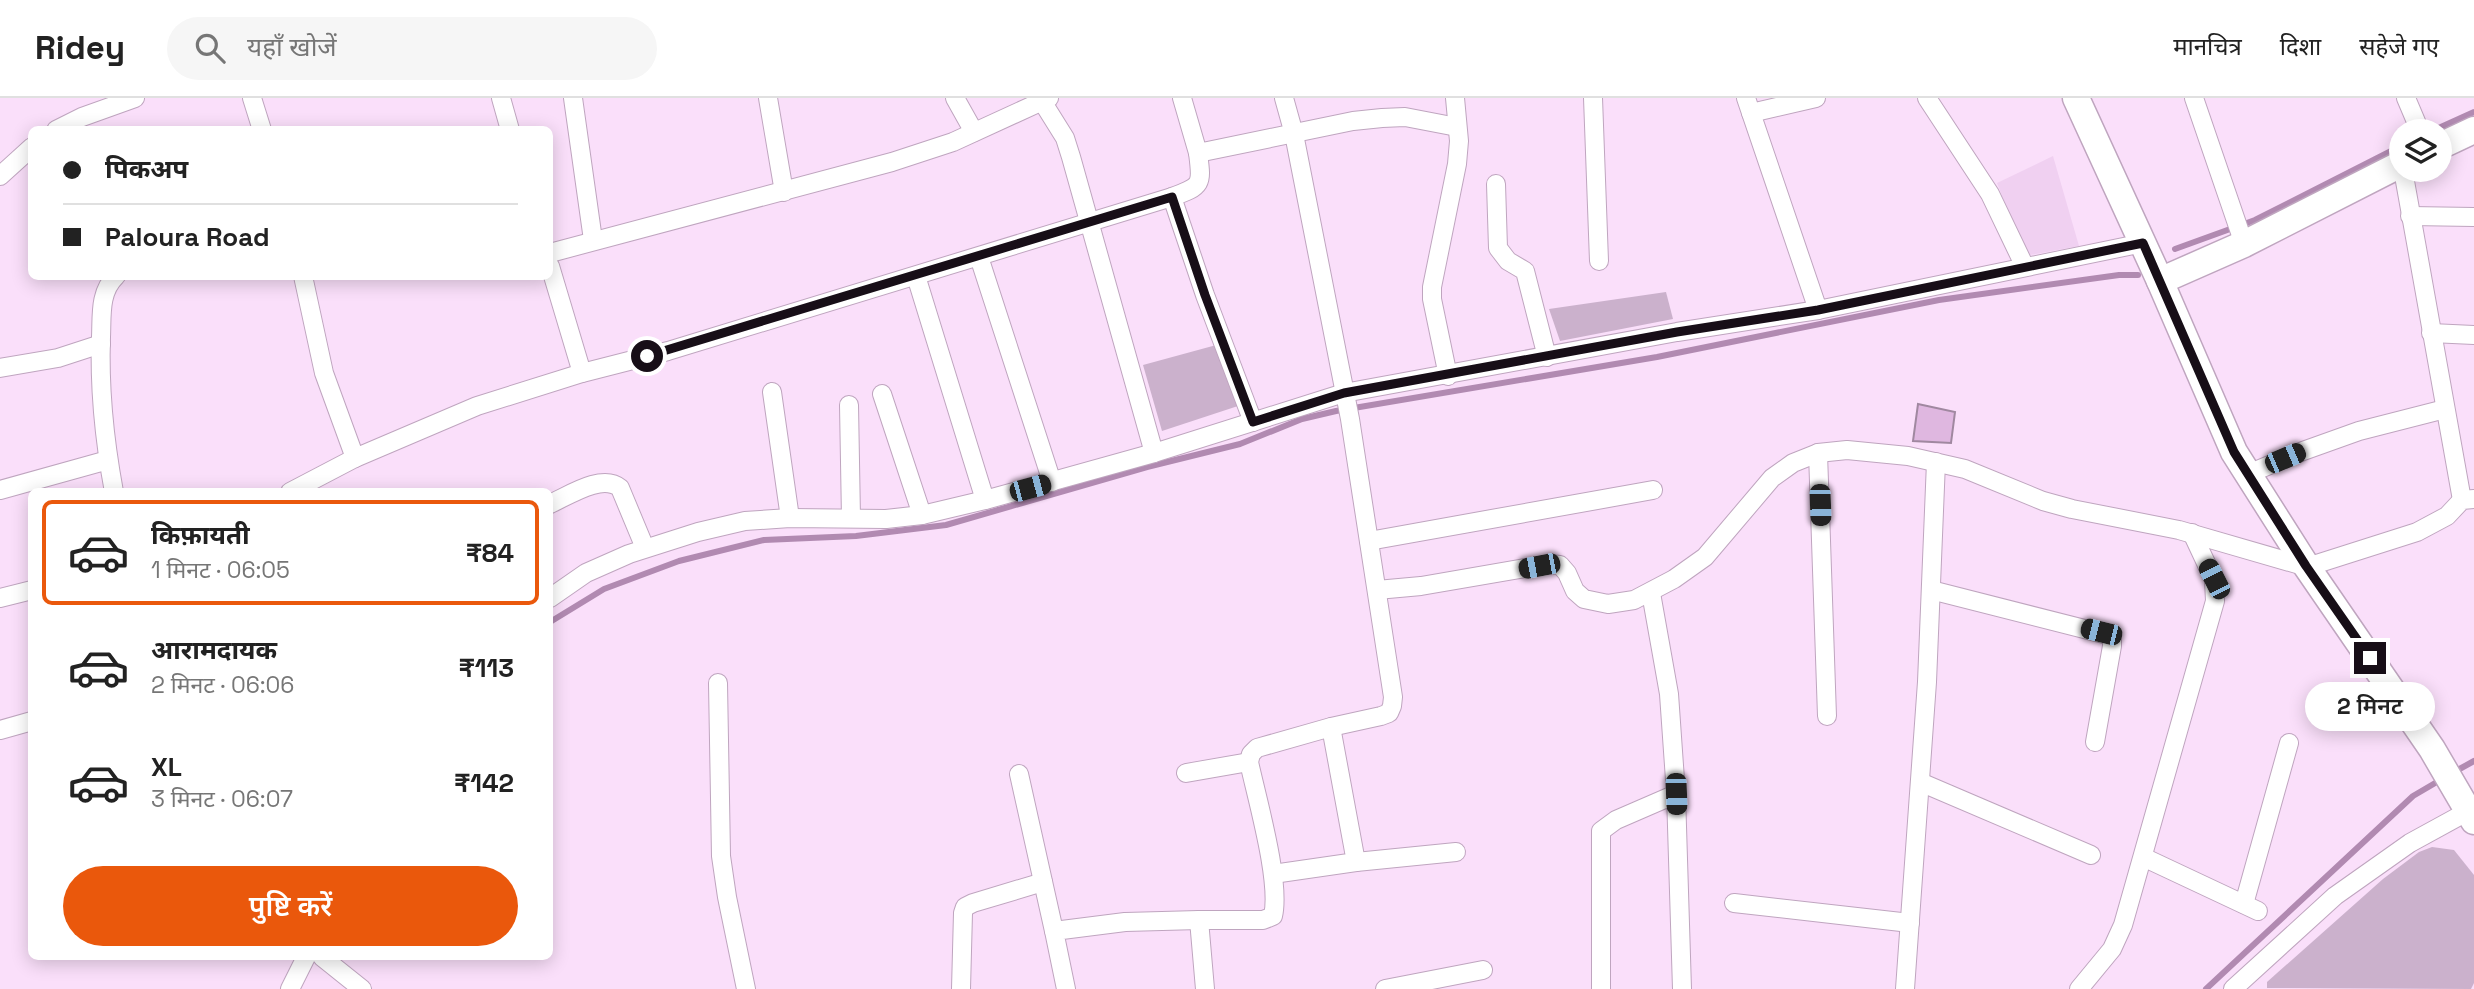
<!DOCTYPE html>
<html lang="hi">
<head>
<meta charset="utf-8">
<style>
  body { margin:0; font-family:"Space Grotesk","Noto Sans Devanagari",sans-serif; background:#f6f6f6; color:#222; height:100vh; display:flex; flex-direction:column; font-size:26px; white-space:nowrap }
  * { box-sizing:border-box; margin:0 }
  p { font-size:23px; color:#767676 }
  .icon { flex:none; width:38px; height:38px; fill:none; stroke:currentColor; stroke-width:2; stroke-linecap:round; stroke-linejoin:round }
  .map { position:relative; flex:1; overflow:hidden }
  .panel { position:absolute; left:28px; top:390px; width:525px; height:472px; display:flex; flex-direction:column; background:#fff; border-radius:10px; box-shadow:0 4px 18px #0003 }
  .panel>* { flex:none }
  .hud { position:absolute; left:28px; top:28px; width:525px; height:154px; border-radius:10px; box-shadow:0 4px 18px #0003; display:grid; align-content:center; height:154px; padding:0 35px; background:#fff }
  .buttons { position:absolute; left:2389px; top:21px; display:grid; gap:14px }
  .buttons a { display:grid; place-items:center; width:63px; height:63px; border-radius:50%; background:#fff; box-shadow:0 4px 18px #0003; font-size:35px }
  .end { position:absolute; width:32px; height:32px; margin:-16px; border:9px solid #170e17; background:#fff; box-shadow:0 0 0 4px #fff }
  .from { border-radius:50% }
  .bubble { position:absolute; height:49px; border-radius:24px; background:#fff; box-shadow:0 4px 18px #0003; font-size:23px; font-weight:600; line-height:49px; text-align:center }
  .car { position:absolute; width:21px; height:42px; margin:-21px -10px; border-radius:9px; box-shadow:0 0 5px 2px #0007; background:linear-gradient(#222 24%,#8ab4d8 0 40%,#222 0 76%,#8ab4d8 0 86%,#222 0) }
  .hud b { display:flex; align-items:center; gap:24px; height:66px; font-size:26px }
  .hud b+b { border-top:2px solid #e0e0e0 }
  .hud i { width:18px; height:18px; background:#222 }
  ul { padding:12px 0 0; list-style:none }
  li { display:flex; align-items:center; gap:21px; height:105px; margin:0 14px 10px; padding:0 21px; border:4px solid transparent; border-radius:10px }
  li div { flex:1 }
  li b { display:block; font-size:26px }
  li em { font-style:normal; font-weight:600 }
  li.selected { border-color:#ea580c }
  li>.icon { width:63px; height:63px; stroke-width:1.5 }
  .cta { display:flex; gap:14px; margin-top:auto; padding:14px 35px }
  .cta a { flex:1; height:80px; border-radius:42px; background:#ea580c; color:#fff; font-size:28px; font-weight:600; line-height:80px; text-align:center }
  header { display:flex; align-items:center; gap:42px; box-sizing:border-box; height:98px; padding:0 35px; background:#fff; border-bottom:2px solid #e0e0e0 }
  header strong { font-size:33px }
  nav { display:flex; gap:38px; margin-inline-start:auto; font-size:24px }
  .search { width:490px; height:63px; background:#f6f6f6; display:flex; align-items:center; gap:18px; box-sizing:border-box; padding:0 24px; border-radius:38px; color:#767676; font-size:26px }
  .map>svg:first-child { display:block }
  .built { fill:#f0d0f1 }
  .green { fill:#cbb1cc }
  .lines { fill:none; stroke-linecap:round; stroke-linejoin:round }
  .stream { stroke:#b18ab1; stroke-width:6 }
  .building { fill:#dfb7e0; stroke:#a088a0; stroke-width:2 }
  .street-casing { stroke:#bfa5bf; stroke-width:20 }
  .secondary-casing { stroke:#bfa5bf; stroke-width:29 }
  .street { stroke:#fff; stroke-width:18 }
  .secondary { stroke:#fff; stroke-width:26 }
  .route { stroke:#170e17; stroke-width:9 }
</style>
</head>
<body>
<header>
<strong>Ridey</strong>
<div class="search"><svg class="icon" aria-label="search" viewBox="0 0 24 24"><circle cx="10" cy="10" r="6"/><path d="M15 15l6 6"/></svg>यहाँ खोजें</div>
<nav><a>मानचित्र</a><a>दिशा</a><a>सहेजे गए</a></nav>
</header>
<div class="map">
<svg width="2474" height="891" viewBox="0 0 2474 891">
  <rect width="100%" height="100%" fill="#fadffa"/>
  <!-- built -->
  <polygon class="built" points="2053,58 2079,148 2025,158 1997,85"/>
  <!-- green -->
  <g class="green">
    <polygon points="1666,194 1673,221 1560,243 1549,211"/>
    <polygon points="1220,246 1241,307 1162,333 1143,267"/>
    <polygon points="2432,749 2454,752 2474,777 2474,885 2471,891 2267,890 2267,884 2383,781 2419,754"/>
  </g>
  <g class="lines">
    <!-- stream -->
    <g class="stream">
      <polyline points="2432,33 2474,14"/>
      <polyline points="2175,151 2255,122 2401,48"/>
      <polyline points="550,524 604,491 679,463 764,442 856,438 946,427 1147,369 1240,346 1302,321 1336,313 1657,259 1939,202 2119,177 2138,177"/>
      <polyline points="2454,674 2474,663"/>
      <polyline points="2206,891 2413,698 2442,681"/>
    </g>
  </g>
  <!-- building -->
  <polygon class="building" points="1918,306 1955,314 1951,345 1913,343"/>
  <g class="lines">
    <!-- street casing -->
    <g class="street-casing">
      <g id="street">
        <polyline points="252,0 262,32"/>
        <polyline points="501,0 510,32"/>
        <polyline points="573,0 593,142"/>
        <polyline points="768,0 784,94"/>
        <polyline points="955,0 974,34"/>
        <polyline points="1040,0 1065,40 1071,59 1154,355"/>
        <polyline points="1182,0 1198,55 1353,23 1382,20 1405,19 1457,29"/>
        <polyline points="1593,0 1599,163"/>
        <polyline points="1746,0 1818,212"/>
        <polyline points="1927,0 1990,96 2025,169"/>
        <polyline points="2194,0 2244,146"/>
        <polyline points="2406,0 2420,33"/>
        <polyline points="1751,15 1816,0"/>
        <polyline points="56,32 82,19 135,0"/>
        <path d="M1198,55C1202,86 1203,88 1172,99L1205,197L1253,324"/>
        <polyline points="2403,72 2462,402"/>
        <polyline points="0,78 32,49"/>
        <polyline points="1496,86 1498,150 1508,163 1525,173 1547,259"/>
        <polyline points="2410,118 2474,119"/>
        <polyline points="550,155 892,64 953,44 1049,0"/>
        <polyline points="979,159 1052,384"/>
        <polyline points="550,168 582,275"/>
        <polyline points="303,178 324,275 355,360"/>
        <polyline points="916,178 985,402"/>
        <polyline points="2431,235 2474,237"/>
        <polyline points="0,270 58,260 101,246"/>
        <polyline points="1448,278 1432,201 1432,189 1457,66 1459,43 1455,0"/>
        <polyline points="772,294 790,420"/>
        <polyline points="882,296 922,417"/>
        <polyline points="849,307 851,420"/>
        <polyline points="1818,355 1827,618"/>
        <polyline points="2248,376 2303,353 2359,333 2445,311"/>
        <polyline points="0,392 108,362"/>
        <path d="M114,394C104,340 99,293 101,239C102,218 99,194 116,178"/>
        <polyline points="290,394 355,360 477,308 582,275 668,253 1172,99"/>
        <path d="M550,406C568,398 602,375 620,390L645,450"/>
        <polyline points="1369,443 1653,392"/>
        <polyline points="1377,492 1421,488 1549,466 1560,467 1567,475 1575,493 1584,501 1608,506 1634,502 1674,481 1705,459 1772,380 1793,365 1818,355 1847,352 1908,358 1965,371 2043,403 2072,411 2179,432 2307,469 2417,434 2447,418 2462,402 2474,401"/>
        <polyline points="1931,492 2108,537 2112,542 2112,548 2095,644"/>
        <polyline points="0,500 32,492"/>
        <polyline points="550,500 586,475 629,456 698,434 745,423 790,420 886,421 922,417 985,402 1154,355 1344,295 1677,234 1818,212 2143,145"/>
        <polyline points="718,585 721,758 727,799 746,891"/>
        <polyline points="0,632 32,623"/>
        <polyline points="1186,675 1249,664"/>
        <polyline points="1019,676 1054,833"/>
        <polyline points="1920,684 2091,757"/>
        <polyline points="1676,696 1682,891"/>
        <polyline points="2143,759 2258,813"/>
        <polyline points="1356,764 1456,754"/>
        <polyline points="1273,776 1356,764 1331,629"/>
        <polyline points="1734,805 1910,825"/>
        <polyline points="2244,806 2289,645"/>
        <polyline points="322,859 362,891"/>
        <polyline points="290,891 306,859"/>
        <polyline points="961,891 963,815 965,809 973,805 1043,784"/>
        <polyline points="1066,891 1054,833 1125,824 1199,822"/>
        <path d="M1205,891L1199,822H1263L1273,818C1281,784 1257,701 1249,664L1251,656L1257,650L1331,629L1381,618L1389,615L1392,608L1393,599L1350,321L1294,36L1284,0"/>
        <polyline points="1385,891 1483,872"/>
        <polyline points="1601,891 1601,733 1616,722 1676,696 1669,596 1651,495"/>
        <polyline points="1905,891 1927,584 1936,364"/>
        <polyline points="2079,891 2112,851 2123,827 2215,503 2214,482 2192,435"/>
        <polyline points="2233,891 2335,798 2410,745 2474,710"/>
      </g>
    </g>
    <!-- secondary casing -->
    <g class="secondary-casing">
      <g id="secondary">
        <polyline points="2076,0 2160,183 2234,354 2307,469 2432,651 2474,723"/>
        <polyline points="2440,48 2474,32"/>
        <polyline points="2160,183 2244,146 2401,66"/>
      </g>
    </g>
    <!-- street -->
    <use href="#street" class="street"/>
    <!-- secondary -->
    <use href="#secondary" class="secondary"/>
  </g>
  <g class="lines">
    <!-- route -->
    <polyline class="route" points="647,258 1172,99 1205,197 1253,324 1344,295 1677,234 1818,212 2143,145 2234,354 2306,468 2370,560"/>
  </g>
</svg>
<div class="buttons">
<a><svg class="icon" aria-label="layers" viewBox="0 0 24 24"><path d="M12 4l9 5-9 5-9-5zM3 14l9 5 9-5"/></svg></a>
</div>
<i class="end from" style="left:647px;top:258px"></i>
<i class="end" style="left:2370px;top:560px"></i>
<div class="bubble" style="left:2305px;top:584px;width:130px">2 मिनट</div>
<i class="car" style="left:2285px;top:360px;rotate:67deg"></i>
<i class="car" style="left:1030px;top:390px;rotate:75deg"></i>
<i class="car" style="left:1820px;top:407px;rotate:178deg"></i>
<i class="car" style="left:1539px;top:468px;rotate:259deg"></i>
<i class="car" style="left:2214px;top:481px;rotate:333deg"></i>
<i class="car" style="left:2101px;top:534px;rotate:284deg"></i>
<i class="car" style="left:1676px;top:696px;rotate:178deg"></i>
<div class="hud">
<b><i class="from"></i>पिकअप</b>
<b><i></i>Paloura Road</b>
</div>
<section class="panel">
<ul>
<li class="selected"><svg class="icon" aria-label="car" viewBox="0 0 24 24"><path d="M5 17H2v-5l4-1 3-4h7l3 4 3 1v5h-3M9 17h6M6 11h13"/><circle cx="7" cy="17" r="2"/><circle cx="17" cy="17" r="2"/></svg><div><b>किफ़ायती</b><p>1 मिनट · 06:05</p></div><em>₹84</em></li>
<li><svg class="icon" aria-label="car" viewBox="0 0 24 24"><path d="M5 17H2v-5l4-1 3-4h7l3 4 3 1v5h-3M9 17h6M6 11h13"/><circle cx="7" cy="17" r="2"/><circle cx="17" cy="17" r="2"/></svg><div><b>आरामदायक</b><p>2 मिनट · 06:06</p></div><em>₹113</em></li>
<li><svg class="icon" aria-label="car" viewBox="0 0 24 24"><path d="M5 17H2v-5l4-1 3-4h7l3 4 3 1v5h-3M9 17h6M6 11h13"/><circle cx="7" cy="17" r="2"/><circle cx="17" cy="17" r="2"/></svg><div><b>XL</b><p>3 मिनट · 06:07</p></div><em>₹142</em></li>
</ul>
<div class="cta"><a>पुष्टि करें</a></div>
</section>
</div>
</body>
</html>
